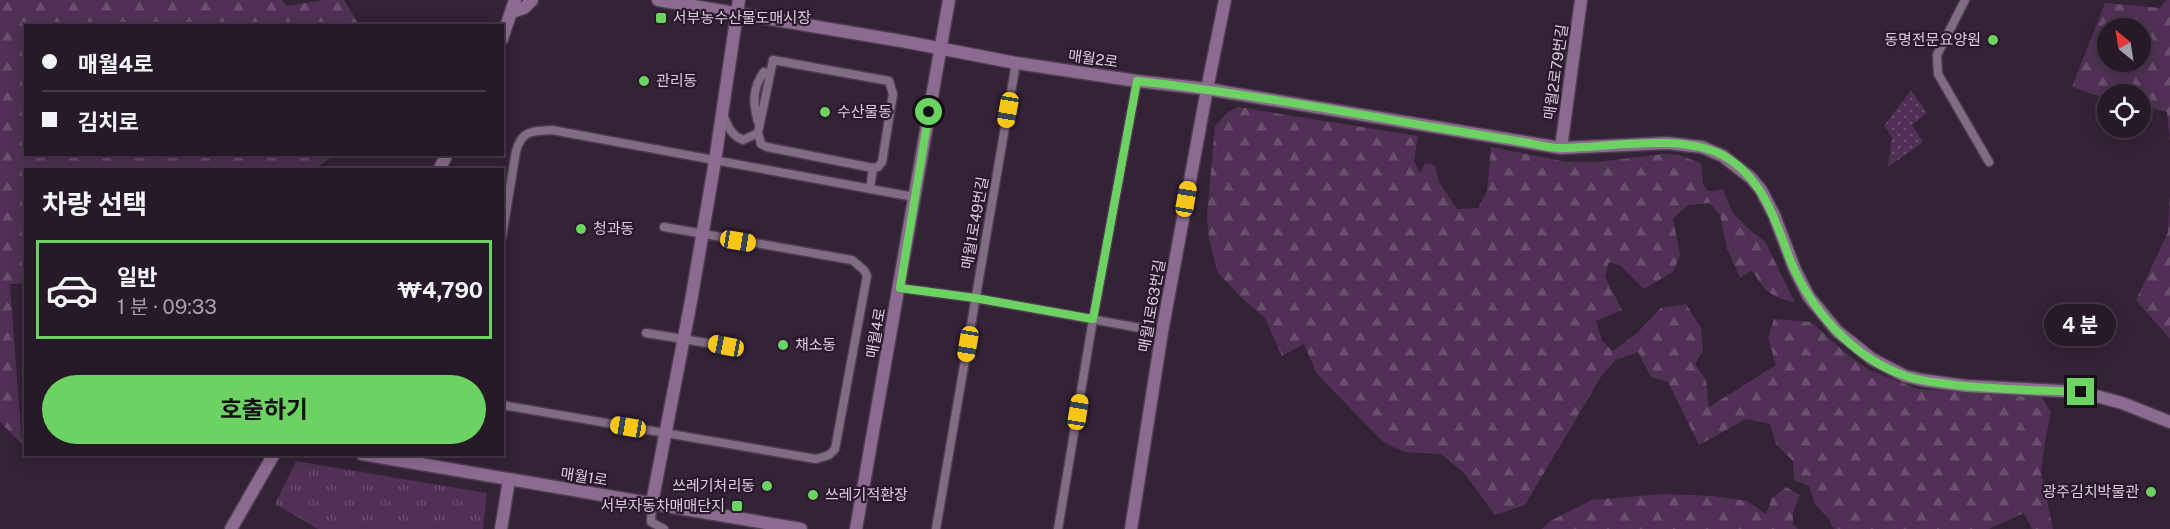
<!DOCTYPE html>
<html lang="ko">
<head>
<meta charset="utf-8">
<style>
  body { margin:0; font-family:"Public Sans","Noto Sans KR",sans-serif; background:#2f2330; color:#f1f3f6; height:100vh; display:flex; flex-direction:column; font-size:22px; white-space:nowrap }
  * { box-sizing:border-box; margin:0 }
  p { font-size:20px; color:#a4a1a8 }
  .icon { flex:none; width:33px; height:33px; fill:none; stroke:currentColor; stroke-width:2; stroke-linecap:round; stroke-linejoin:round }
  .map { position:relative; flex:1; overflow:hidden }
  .details { position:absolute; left:24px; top:168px; width:480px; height:288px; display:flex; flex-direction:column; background:#271a28; border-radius:0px; box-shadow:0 3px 15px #0003,0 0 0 2px #433845 }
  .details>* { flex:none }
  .guide { position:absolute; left:24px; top:24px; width:480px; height:132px; border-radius:0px; box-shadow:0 3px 15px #0003,0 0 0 2px #433845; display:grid; align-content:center; height:132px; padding:0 18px; background:#271a28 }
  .needle { width:39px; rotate:330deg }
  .tools { position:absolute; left:2097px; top:18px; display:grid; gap:12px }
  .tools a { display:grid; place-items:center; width:54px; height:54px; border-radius:50%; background:#271a28; box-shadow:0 3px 15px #0003,0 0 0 2px #433845; font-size:30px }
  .end { position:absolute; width:27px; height:27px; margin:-14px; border:8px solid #6cd362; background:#111; box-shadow:0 0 0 3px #111 }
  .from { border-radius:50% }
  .bubble { position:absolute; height:42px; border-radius:21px; background:#271a28; box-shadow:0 3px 15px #0003,0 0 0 2px #433845; font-size:20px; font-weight:700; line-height:42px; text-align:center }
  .car { position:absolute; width:18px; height:36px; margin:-18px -9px; border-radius:8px; box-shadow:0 0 4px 2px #0007; background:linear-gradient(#f5c518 24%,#345 0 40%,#f5c518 0 76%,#345 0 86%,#f5c518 0) }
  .guide b { display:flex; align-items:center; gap:21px; height:57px; font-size:22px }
  .guide b+b { border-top:2px solid #433845 }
  .guide i { width:15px; height:15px; background:#f1f3f6 }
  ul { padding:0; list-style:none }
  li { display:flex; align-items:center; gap:18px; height:99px; margin:0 12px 9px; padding:0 6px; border:3px solid transparent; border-radius:0px }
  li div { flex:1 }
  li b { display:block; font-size:22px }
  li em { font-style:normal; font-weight:700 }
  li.on { border-color:#6cd362 }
  li>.icon { width:54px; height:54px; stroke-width:1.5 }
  h2 { padding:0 18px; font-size:27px; line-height:72px }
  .button { display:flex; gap:12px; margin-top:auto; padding:12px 18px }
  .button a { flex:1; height:69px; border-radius:36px; background:#6cd362; color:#111; font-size:24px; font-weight:700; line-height:69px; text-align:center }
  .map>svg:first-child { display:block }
  .grass { fill:url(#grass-tufts) }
  .forest { fill:url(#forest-firs); fill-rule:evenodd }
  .park { fill:url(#park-dots) }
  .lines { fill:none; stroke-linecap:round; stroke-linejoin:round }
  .street-casing { stroke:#4d3d4f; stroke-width:11 }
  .secondary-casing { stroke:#4d3d4f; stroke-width:15 }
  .street { stroke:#826c85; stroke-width:8 }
  .secondary { stroke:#8c6b90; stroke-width:12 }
  .route { stroke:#6cd362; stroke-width:8 }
  .poi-dot { fill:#6cd362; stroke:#2a182c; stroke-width:2 }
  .labels { text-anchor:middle; stroke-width:4.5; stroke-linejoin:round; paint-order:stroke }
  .poi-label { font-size:15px; fill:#dacedb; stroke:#2a182c; text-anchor:start }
  .street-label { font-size:15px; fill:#dacedb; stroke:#2a182c }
</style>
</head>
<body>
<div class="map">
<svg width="2170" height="529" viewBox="0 0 2170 529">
  <defs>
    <pattern id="grass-tufts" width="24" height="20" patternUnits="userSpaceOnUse" patternTransform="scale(1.5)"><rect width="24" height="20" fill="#503155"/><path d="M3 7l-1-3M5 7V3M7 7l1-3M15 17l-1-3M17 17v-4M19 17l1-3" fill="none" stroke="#694e6d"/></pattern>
    <pattern id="forest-firs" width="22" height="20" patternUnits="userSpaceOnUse" patternTransform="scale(1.5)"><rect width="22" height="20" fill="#503155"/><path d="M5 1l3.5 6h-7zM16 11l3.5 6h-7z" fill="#694e6d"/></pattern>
    <pattern id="park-dots" width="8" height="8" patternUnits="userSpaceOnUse" patternTransform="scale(1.5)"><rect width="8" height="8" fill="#503155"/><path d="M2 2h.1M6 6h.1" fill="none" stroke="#694e6d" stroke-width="1.8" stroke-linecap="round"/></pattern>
  </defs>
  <rect width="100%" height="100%" fill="#342236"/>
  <!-- grass -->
  <polygon class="grass" points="296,461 487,493 483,529 318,529 275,504"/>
  <!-- forest -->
  <g class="forest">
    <polygon points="0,0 282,0 287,6 324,0 344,0 359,25 26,26 26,154 335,155 313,170 26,170 25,283 10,284 22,444 0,422"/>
    <path d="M2166,0H2170V141L2167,112L2141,105L2140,94H2108L2107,99L2072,87L2105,3L2160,8ZM2140,28V62H2108V28Z"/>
    <path d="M1238,107L1418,136L1414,161L1420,174L1425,163L1435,165L1439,182L1457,209L1478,208L1487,191L1491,147L1567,162H1597L1663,154L1679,155L1701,163L1703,184L1708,191L1723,190L1733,213L1752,232L1765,241L1795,303C1769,295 1766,293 1752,270L1740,278L1727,248L1720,215L1710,203L1688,205L1673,219L1680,255L1673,272L1644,289L1621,266L1609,262L1605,277L1622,310L1596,321L1602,341L1613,351L1637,333L1661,308L1686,304L1701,328L1703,350L1695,364L1706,380L1709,407L1776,365L1768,338L1774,319L1811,322L1847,354L1869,370L1918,389L1974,393L2041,395L2051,413L2045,441L2041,472L2053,529H2032L2024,513L1989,529H1834L1828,518L1815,504L1809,486L1794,480L1793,461L1776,444L1770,424L1746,419L1699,445L1668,382L1651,377L1638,352L1616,360L1602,375L1525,505L1495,515L1464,473L1441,454L1404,452L1383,442L1317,374L1304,344L1282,356L1265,318L1243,299L1218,273L1209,239L1207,216L1215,126L1228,112Z"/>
    <polygon points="2170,191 2170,339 2136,300 2168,232"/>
    <polygon points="1786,487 1800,495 1793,512 1793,524 1798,529 1542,529 1550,521 1592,500 1663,494 1714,496 1747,501 1766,514 1772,498"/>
  </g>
  <!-- park -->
  <polygon class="park" points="1911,90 1927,113 1912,125 1923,142 1888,167 1892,138 1884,126"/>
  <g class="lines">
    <!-- street casing -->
    <g class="street-casing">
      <g id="street">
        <polyline points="1965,0 1937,55 1938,74 1989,162"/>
        <polygon points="773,60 889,81 893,94 882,162 878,167 873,168 767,147 761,144 758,133"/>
        <path d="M722,113C728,125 730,135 743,140L758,133"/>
        <path d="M758,122C753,104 752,88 764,72"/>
        <polyline points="870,189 873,168"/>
        <path d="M502,237L516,151C522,130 532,131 552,130L914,197"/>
        <polyline points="900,288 975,298 1162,332"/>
        <polyline points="646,333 726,346"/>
        <polyline points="502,405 816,459 829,455 835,449 867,276 864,270 852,260 664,227"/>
        <polyline points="652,503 651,522 664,529"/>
        <polyline points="936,529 1016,63"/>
        <polyline points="1058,529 1093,319 1137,81"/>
      </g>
    </g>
    <!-- secondary casing -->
    <g class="secondary-casing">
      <g id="secondary">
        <polyline points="658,0 907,42 1016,63 1137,81 1207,89 1561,148 1667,143 1702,147 1723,156 1751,178 1761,190 1774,215 1795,270 1809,297 1837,331 1872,359 1905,376 1922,380 1966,386 2081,392 2122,403 2170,422"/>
        <polyline points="512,12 524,8 532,0"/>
        <polyline points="502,39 515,0"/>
        <polyline points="1561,148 1581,0"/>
        <polyline points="439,170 447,154"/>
        <polyline points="362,454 801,529"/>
        <polyline points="652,503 691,301 715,161 739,0"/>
        <polyline points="231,529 274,454"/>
        <polyline points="501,529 509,480"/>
        <polyline points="856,529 949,0"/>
        <polyline points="1131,529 1162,332 1207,89 1225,0"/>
      </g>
    </g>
    <!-- street -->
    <use href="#street" class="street"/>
    <!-- secondary -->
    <use href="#secondary" class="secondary"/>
  </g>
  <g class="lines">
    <!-- route -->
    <path class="route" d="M929,112L900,288L975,298L1093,319L1137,81C1236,92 1335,110 1433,127C1463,132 1493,137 1523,142C1537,144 1551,149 1565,148C1612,147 1682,133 1724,156C1762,178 1775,218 1789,257C1809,308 1852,358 1906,376C1919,381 1934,382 1948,384C1992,390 2037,390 2081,392"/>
  </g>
  <!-- markers -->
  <g class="poi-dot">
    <rect x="655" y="12" width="12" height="12" rx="3"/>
    <circle cx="1993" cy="40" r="6"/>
    <circle cx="644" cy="81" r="6"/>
    <circle cx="825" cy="112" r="6"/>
    <circle cx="581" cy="229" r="6"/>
    <circle cx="783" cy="345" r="6"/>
    <circle cx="767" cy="486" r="6"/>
    <circle cx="2151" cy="492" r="6"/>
    <circle cx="813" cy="495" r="6"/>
    <rect x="731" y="500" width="12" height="12" rx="3"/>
  </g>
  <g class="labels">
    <!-- poi labels -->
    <g class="poi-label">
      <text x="673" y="23">서부농수산물도매시장</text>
      <text x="1981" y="45" text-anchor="end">동명전문요양원</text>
      <text x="656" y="86">관리동</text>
      <text x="837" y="117">수산물동</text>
      <text x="593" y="234">청과동</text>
      <text x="795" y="350">채소동</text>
      <text x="755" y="491" text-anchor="end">쓰레기처리동</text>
      <text x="2139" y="497" text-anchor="end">광주김치박물관</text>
      <text x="825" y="500">쓰레기적환장</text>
      <text x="725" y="511" text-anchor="end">서부자동차매매단지</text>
    </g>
    <!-- street labels -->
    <g class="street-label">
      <text transform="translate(1093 59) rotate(8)" y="5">매월2로</text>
      <text transform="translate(1556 72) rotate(-82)" y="5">매월2로79번길</text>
      <text transform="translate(975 223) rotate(-80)" y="5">매월1로49번길</text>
      <text transform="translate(1152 306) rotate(-80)" y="5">매월1로63번길</text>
      <text transform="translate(876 333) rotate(-80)" y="5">매월4로</text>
      <text transform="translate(584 477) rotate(9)" y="5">매월1로</text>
    </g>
  </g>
</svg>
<div class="tools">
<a><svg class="needle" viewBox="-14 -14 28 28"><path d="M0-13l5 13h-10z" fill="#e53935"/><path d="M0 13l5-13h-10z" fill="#a4a1a8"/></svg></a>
<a><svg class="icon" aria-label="locate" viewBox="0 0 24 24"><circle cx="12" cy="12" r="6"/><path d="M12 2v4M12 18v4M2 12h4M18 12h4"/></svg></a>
</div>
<i class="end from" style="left:929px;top:112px"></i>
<i class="end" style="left:2081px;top:392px"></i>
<div class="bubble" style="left:2044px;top:304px;width:72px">4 분</div>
<i class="car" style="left:1008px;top:110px;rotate:190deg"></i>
<i class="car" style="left:1186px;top:199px;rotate:10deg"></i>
<i class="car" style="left:738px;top:241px;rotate:100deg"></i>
<i class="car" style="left:968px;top:344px;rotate:190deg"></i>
<i class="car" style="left:726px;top:346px;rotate:281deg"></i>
<i class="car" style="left:1078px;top:412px;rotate:9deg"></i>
<i class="car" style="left:628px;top:427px;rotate:280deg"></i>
<div class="guide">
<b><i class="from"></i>매월4로</b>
<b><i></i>김치로</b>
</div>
<section class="details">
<h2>차량 선택</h2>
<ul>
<li class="on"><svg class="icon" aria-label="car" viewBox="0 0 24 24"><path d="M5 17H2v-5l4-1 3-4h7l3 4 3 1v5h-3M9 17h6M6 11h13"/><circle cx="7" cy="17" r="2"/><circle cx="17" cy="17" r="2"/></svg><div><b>일반</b><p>1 분 · 09:33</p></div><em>₩4,790</em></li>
</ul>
<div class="button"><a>호출하기</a></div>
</section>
</div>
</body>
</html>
